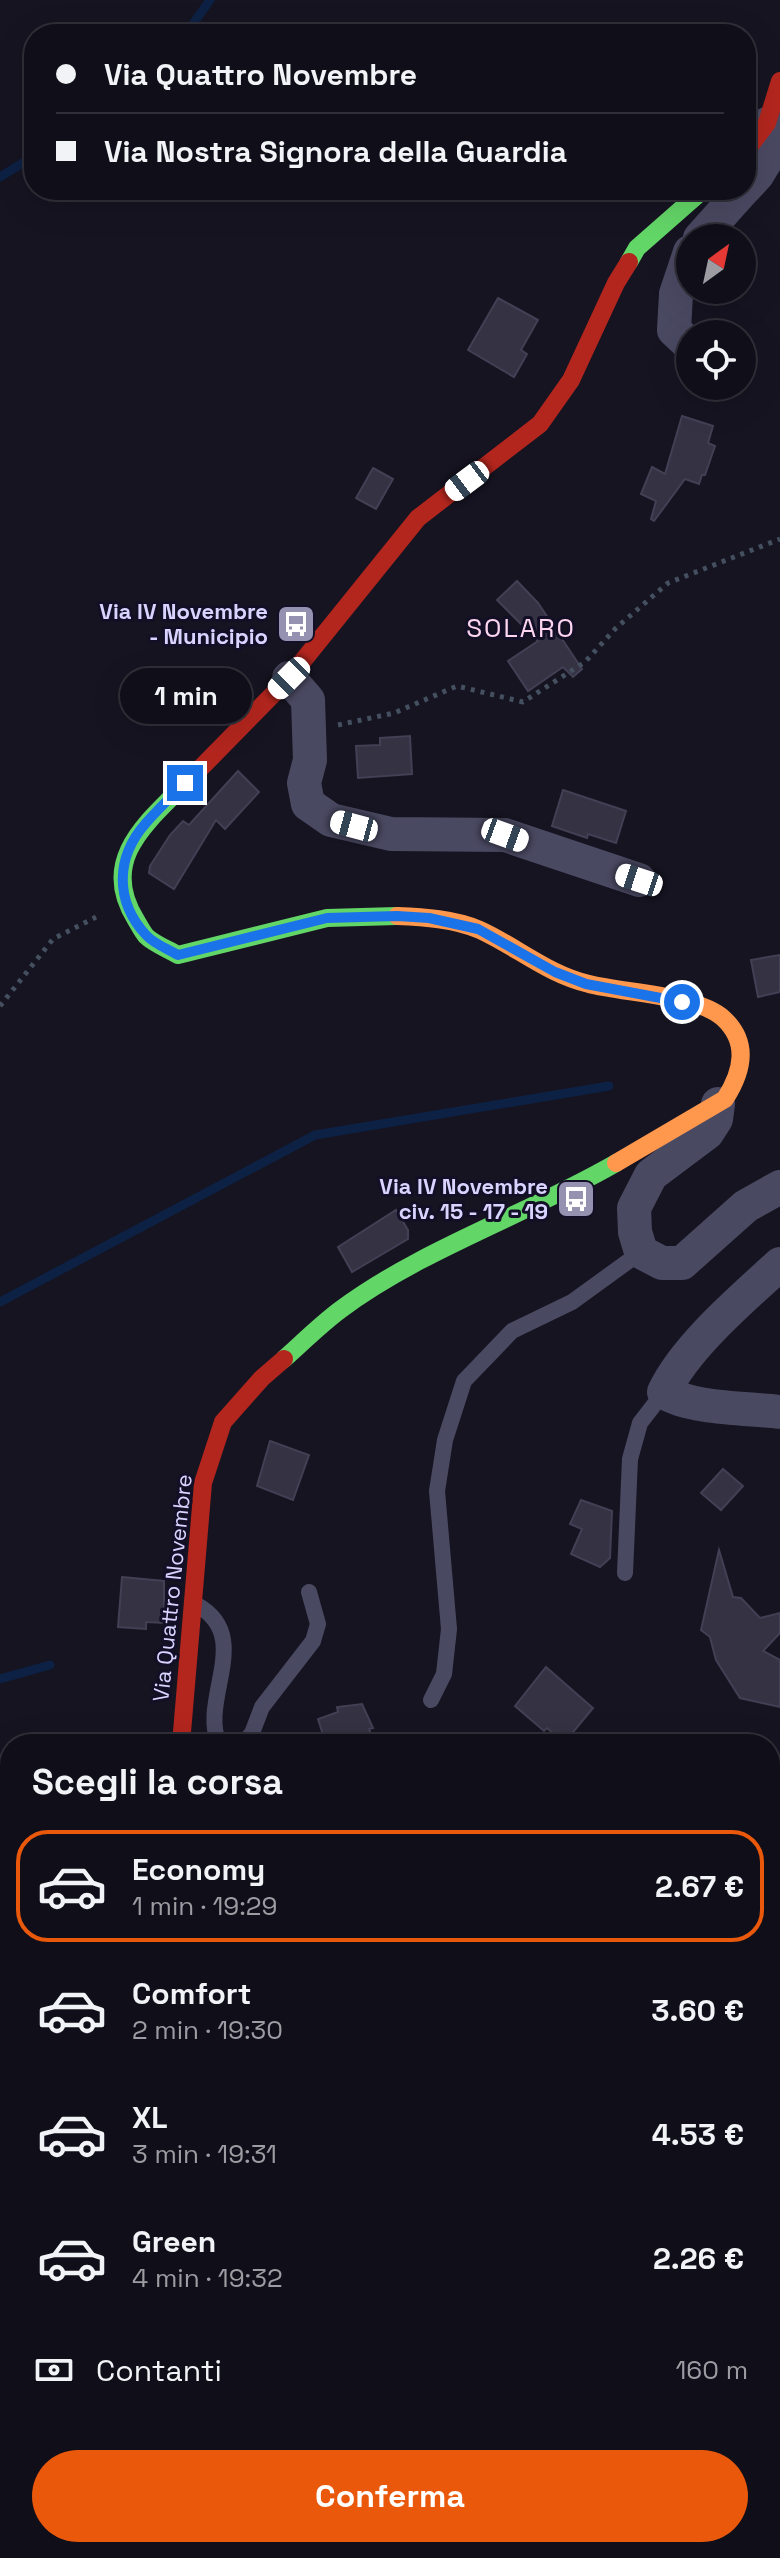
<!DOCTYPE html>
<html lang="it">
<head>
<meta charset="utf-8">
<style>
  body { margin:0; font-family:"Space Grotesk",sans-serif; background:#191822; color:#f1f3f6; height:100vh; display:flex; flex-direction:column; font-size:30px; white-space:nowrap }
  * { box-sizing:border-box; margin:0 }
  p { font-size:26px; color:#9c9ca2 }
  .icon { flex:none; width:44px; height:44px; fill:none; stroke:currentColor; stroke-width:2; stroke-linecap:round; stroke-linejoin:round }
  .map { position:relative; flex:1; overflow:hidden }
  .details { position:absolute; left:0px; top:1734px; width:780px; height:824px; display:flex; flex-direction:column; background:#100f19; border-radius:32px 32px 0 0; box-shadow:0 8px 32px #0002,0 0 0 2px #302f38 }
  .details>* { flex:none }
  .hud { position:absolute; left:24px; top:24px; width:732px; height:176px; border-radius:32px; box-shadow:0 8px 32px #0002,0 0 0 2px #302f38; display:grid; align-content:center; height:176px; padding:0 32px; background:#100f19 }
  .needle { width:52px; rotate:33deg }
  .tools { position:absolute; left:676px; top:224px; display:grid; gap:16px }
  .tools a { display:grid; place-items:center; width:80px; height:80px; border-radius:50%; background:#100f19; box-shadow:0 8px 32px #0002,0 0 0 2px #302f38; font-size:40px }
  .end { position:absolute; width:36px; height:36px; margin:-18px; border:10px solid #1a73e8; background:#fff; box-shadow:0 0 0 4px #fff }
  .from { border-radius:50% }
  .bubble { position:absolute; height:56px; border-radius:28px; background:#100f19; box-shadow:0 8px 32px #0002,0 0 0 2px #302f38; font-size:26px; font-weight:600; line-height:56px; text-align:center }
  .car { position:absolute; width:24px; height:48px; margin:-24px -12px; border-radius:10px; box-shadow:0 0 6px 2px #0007; background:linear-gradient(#fff 24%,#345 0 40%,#fff 0 76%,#345 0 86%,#fff 0) }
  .hud b { display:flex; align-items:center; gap:28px; height:76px; font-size:30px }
  .hud b+b { border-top:2px solid #302f38 }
  .hud i { width:20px; height:20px; background:#f1f3f6 }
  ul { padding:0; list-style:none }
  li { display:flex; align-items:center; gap:24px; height:112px; margin:0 16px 12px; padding:0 16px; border:4px solid transparent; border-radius:32px }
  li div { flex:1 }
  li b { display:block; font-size:30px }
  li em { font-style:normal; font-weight:600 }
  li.current { border-color:#ea580c }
  li>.icon { width:72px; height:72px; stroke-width:1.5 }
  h2 { padding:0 32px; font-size:36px; line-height:96px }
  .pay { display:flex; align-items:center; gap:20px; height:88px; padding:0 32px; font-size:30px }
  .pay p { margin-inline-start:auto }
  .cta { display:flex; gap:16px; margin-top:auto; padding:16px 32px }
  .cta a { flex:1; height:92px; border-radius:48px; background:#ea580c; color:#fff; font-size:32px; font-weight:600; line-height:92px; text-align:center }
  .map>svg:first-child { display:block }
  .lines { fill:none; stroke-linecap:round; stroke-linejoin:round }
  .stream { stroke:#0d2144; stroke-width:9 }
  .building { fill:#343243; stroke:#433f54; stroke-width:2 }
  .path { stroke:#44505f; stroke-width:5; stroke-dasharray:4 6; stroke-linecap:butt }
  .lane { stroke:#4a4962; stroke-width:16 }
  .street { stroke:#4a4962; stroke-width:34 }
  .fast { stroke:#63d668; stroke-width:18 }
  .slow { stroke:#ff974d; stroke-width:18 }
  .jam { stroke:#b3261e; stroke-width:18 }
  .route { stroke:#1a73e8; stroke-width:10 }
  .labels { text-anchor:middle; stroke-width:6; stroke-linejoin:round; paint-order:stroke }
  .poi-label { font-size:22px; font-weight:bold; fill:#d9d4ff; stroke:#130f26; text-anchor:end }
  .street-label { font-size:22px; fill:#d9d4ff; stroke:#130f26 }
  .quarter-label { font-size:26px; letter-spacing:2px; fill:#ffd6f0; stroke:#130f26 }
</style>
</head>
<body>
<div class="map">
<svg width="780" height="2558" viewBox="0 0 780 2558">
  <rect width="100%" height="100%" fill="#161421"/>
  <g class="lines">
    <!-- stream -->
    <g class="stream">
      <polyline points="186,34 210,0"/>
      <polyline points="0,177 34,156"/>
      <polyline points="0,1302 315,1135 609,1086"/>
      <polyline points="0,1679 50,1665"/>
      <polyline points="770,2097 780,2094"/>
      <polyline points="0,2232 10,2233"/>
    </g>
  </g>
  <!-- building -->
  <g class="building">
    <polygon points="498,298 538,320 521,350 527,354 514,377 468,350"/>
    <polygon points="682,416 713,426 708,443 715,446 705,475 702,475 699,484 685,479 654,521 651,519 656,501 641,494 652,467 665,474"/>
    <polygon points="373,468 393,479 376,509 356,498"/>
    <polygon points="517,581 538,603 582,669 573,677 563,667 528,691 508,661 538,641 497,600"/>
    <polygon points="410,736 412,774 358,778 356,746 380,745 380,738"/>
    <polygon points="238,771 259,792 225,829 216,820 174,889 149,873 150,866 170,835 183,821 189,825"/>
    <polygon points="563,790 626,811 616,843 588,834 587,838 552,826"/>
    <polygon points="780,955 780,992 758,997 751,960"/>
    <polygon points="396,1210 408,1230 408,1239 352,1272 338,1247"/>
    <polygon points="270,1441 309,1455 293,1500 257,1486"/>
    <polygon points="723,1469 743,1486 721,1510 701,1493"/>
    <polygon points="581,1500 612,1511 610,1558 600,1567 571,1554 582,1529 570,1524"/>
    <polygon points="719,1550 733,1597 741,1598 760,1618 780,1613 780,1633 763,1651 780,1660 780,1707 740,1698 716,1660 710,1637 701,1630"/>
    <polygon points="122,1577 164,1581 164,1623 146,1622 146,1629 118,1627"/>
    <polygon points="546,1667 593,1708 564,1743 547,1728 544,1731 515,1706"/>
    <polygon points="362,1704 373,1728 369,1729 375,1744 326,1744 318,1719 338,1712 337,1707"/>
  </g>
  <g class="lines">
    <!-- path -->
    <g class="path">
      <polyline points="338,725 394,713 457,686 523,702 585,662 616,628 668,583 780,539"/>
      <polyline points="0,1006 53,939 96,917"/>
      <polyline points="770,2464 780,2464"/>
      <polyline points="0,2476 10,2480"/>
    </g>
    <!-- lane -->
    <g class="lane">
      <polyline points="625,1573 630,1459 640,1423 664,1392"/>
      <path d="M197,1605C254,1637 199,1699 219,1744"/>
      <polyline points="431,1700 444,1674 449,1629 437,1491 445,1440 464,1381 512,1331 572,1302 641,1252"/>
      <polyline points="243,1744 252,1733 262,1707 313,1641 318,1624 309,1592"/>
    </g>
    <!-- street -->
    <g class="street">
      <polyline points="746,187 757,175 776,144 767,124"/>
      <polyline points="700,238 743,190"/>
      <polyline points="690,252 676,294 674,330 690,345"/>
      <polyline points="289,678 308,700 310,760 304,783 308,804 331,820 391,834 505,835 639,880"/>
      <polyline points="718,1104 716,1119 707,1133 651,1175 634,1208 635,1232 641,1252 662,1263 682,1263 746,1206 780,1187"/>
      <path d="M780,1264C743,1298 685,1347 664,1392C691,1409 748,1408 780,1412"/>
      <polyline points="314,2548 327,2558"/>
    </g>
    <!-- fast -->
    <g class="fast">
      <polyline points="629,262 637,248 703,190"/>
      <path d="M185,784C145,824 99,861 136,920C139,925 142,931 146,936C154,944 168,949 178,955L327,918L397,916"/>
      <path d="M284,1359C302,1343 320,1325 340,1310C420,1250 528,1214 616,1163"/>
    </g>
    <!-- slow -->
    <g class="slow">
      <path d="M397,916C423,917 455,919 480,930C517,947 549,975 589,984C623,993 698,995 723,1018C749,1042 743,1071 725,1099L616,1163"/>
      <polyline points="0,2421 10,2422"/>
    </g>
    <!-- jam -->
    <g class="jam">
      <polyline points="746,151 767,123 780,81"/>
      <polyline points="185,784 289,678 418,518 540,424 571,380 616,283 629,262"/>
      <polyline points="181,1744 203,1483 223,1422 262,1378 284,1359"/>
    </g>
  </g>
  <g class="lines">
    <!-- route -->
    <path class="route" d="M185,783C172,796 158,809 146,823C115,858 115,901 146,935C154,944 168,949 178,955L327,918L397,916L429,918L478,929L555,972L586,984L682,1002"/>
  </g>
  <!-- icons -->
  <defs>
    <g id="bus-square" transform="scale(2)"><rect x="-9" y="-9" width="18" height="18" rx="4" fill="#9591b1" stroke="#130f26"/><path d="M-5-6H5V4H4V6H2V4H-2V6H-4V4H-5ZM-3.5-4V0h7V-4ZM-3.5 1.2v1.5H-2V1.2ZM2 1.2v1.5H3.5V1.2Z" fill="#fff"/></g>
  </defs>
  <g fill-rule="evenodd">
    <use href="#bus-square" x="296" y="624"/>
    <use href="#bus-square" x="576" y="1199"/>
  </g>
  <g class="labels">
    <!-- poi labels -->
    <g class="poi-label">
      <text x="268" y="619">Via IV Novembre<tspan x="268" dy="25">- Municipio</tspan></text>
      <text x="548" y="1194">Via IV Novembre<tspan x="548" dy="25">civ. 15 - 17 - 19</tspan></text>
    </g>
    <!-- street labels -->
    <g class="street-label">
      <text transform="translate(172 1588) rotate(-84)" y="8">Via Quattro Novembre</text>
    </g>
    <!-- quarter labels -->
    <g class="quarter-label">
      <text x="521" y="637">SOLARO</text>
    </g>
  </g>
</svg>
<div class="tools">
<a><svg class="needle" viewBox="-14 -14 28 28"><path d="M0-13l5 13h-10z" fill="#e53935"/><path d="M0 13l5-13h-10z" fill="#9c9ca2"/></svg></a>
<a><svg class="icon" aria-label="locate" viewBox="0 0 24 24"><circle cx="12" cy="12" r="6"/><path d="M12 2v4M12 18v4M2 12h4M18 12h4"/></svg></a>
</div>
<i class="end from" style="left:682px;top:1002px"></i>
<i class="end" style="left:185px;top:783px"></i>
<div class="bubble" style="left:120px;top:668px;width:132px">1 min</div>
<i class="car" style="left:467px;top:481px;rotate:233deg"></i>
<i class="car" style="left:289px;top:678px;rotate:225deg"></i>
<i class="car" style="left:354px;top:826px;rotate:285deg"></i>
<i class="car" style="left:505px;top:835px;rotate:110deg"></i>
<i class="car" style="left:639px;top:880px;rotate:288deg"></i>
<div class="hud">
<b><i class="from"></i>Via Quattro Novembre</b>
<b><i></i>Via Nostra Signora della Guardia</b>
</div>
<section class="details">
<h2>Scegli la corsa</h2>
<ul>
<li class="current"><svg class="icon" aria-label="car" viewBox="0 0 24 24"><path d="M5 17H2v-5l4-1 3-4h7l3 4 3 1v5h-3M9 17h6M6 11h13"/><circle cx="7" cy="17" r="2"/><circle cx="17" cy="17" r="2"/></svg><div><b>Economy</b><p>1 min · 19:29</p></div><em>2.67 €</em></li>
<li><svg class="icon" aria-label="car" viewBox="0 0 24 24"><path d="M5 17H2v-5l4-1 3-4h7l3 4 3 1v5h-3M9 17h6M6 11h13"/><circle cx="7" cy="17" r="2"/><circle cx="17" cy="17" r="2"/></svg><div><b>Comfort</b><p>2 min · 19:30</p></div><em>3.60 €</em></li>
<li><svg class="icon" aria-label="car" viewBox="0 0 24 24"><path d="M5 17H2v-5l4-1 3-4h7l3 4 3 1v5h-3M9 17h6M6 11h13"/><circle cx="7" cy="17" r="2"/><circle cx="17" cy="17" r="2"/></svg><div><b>XL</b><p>3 min · 19:31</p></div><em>4.53 €</em></li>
<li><svg class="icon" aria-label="car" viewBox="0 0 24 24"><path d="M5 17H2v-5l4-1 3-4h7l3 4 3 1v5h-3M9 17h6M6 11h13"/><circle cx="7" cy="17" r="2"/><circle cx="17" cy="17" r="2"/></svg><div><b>Green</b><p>4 min · 19:32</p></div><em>2.26 €</em></li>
</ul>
<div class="pay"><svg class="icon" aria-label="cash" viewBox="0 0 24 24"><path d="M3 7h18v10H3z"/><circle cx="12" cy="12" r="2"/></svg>Contanti<p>160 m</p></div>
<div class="cta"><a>Conferma</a></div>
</section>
</div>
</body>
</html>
